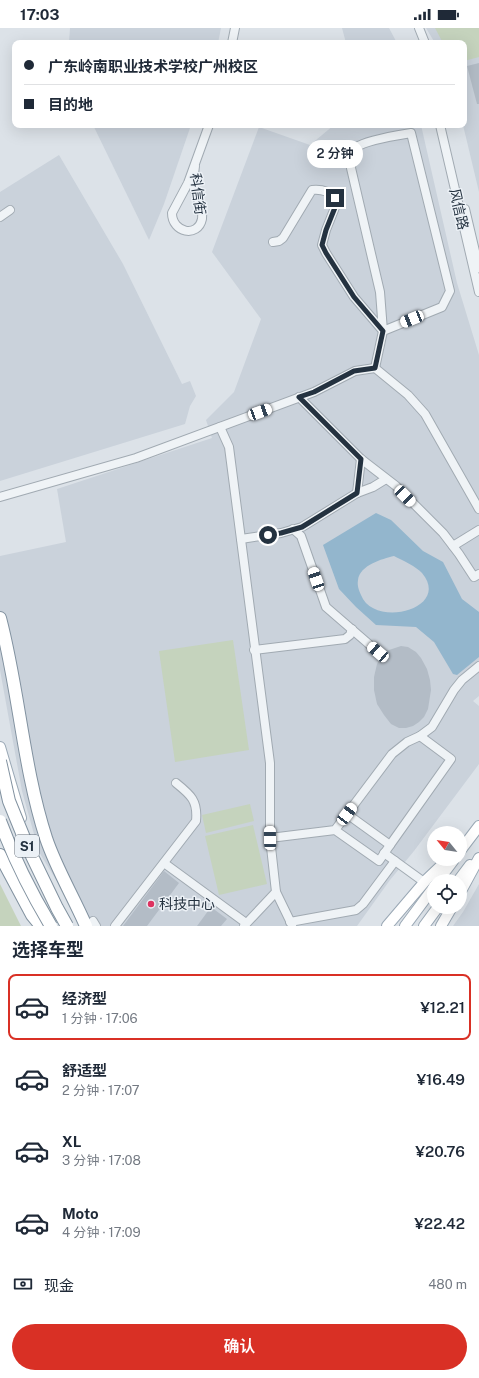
<!DOCTYPE html>
<html lang="zh">
<head>
<meta charset="utf-8">
<style>
  body { margin:0; font-family:"Public Sans","Noto Sans SC",sans-serif; background:#f2f2f3; color:#1f2937; height:100vh; display:flex; flex-direction:column; font-size:15px; white-space:nowrap }
  * { box-sizing:border-box; margin:0 }
  p { font-size:13px; color:#747a83 }
  .icon { flex:none; width:22px; height:22px; fill:none; stroke:currentColor; stroke-width:2; stroke-linecap:round; stroke-linejoin:round }
  .map { position:relative; height:898px; overflow:hidden }
  .drawer { display:flex; flex-direction:column; background:#fff; flex:1 }
  .drawer>* { flex:none }
  .guide { position:absolute; left:12px; top:12px; width:455px; height:88px; border-radius:8px; box-shadow:0 4px 16px #0002; display:grid; align-content:center; height:88px; padding:0 12px; background:#fff }
  .needle { width:26px; rotate:300deg }
  .buttons { position:absolute; left:427px; top:798px; display:grid; gap:8px }
  .buttons a { display:grid; place-items:center; width:40px; height:40px; border-radius:50%; background:#fff; box-shadow:0 4px 16px #0002; font-size:20px }
  .end { position:absolute; width:18px; height:18px; margin:-9px; border:5px solid #243240; background:#fff; box-shadow:0 0 0 2px #fff }
  .from { border-radius:50% }
  .bubble { position:absolute; height:28px; border-radius:14px; background:#fff; box-shadow:0 4px 16px #0002; font-size:13px; font-weight:600; line-height:28px; text-align:center }
  .car { position:absolute; width:12px; height:24px; margin:-12px -6px; border-radius:5px; box-shadow:0 0 3px 1px #0007; background:linear-gradient(#fff 24%,#345 0 40%,#fff 0 76%,#345 0 86%,#fff 0) }
  .guide b { display:flex; align-items:center; gap:14px; height:38px; font-size:15px }
  .guide b+b { border-top:1px solid #e0e1e3 }
  .guide i { width:10px; height:10px; background:#1f2937 }
  ul { padding:0; list-style:none }
  li { display:flex; align-items:center; gap:12px; height:66px; margin:0 8px 6px; padding:0 4px; border:2px solid transparent; border-radius:8px }
  li div { flex:1 }
  li b { display:block; font-size:15px }
  li em { font-style:normal; font-weight:600 }
  li.active { border-color:#d93025 }
  li>.icon { width:36px; height:36px; stroke-width:1.5 }
  h2 { padding:0 12px; font-size:18px; line-height:48px }
  .pay { display:flex; align-items:center; gap:10px; height:44px; padding:0 12px; font-size:15px }
  .pay p { margin-inline-start:auto }
  .primary-button { display:flex; gap:8px; margin-top:auto; padding:8px 12px }
  .primary-button a { flex:1; height:46px; border-radius:24px; background:#d93025; color:#fff; font-size:16px; font-weight:600; line-height:46px; text-align:center }
  .status { display:flex; justify-content:space-between; align-items:center; height:28px; padding:0 20px; background:#fff; direction:ltr }
  .status svg { height:11px; fill:currentColor }
  .map>svg:first-child { display:block }
  .built { fill:#cad2db }
  .green { fill:#c5d3bd }
  .water { fill:#93b6cd; fill-rule:evenodd }
  .building { fill:#b3bcc6 }
  .lines { fill:none; stroke-linecap:round; stroke-linejoin:round }
  .minor-casing { stroke:#a1aab2; stroke-width:10 }
  .major-casing { stroke:#9aa8b5; stroke-width:12 }
  .highway-casing { stroke:#8292a0; stroke-width:14 }
  .minor { stroke:#eff3f6; stroke-width:8 }
  .major { stroke:#fff; stroke-width:10 }
  .highway { stroke:#fff; stroke-width:12 }
  .highway-bridge-casing { stroke:#8292a0; stroke-width:14; stroke-linecap:butt }
  .highway-bridge { stroke:#fff; stroke-width:12 }
  .route { stroke:#243240; stroke-width:5 }
  .poi-dot { fill:#dd3260; stroke:#ecf1f6; stroke-width:1.5 }
  .labels { text-anchor:middle; stroke-width:3; stroke-linejoin:round; paint-order:stroke }
  .shield { fill:#ecf1f6; stroke:#606b77; stroke-width:1 }
  .shield-label { font-size:13px; font-weight:bold; fill:#243240 }
  .street-label { font-size:14px; fill:#243240; stroke:#ecf1f6 }
  .poi-label { font-size:14px; fill:#243240; stroke:#ecf1f6; text-anchor:start }
</style>
</head>
<body>
<div class="status"><b>17:03</b><svg viewBox="0 0 49 12"><path d="M0 12V9h3v3zM5 12V6h3v6zM10 12V3h3v9zM15 12V0h3v12zM26 1h20v11H26zM47 4h2v5h-2z"/></svg></div>
<div class="map">
<svg width="479" height="898" viewBox="0 0 479 898">
  <rect width="100%" height="100%" fill="#dce2e8"/>
  <!-- built -->
  <g class="built">
    <polygon points="70,0 221,0 218,15 69,15"/>
    <polygon points="342,0 389,0 397,15 346,15"/>
    <polygon points="426,0 479,0 479,164 463,97 464,15 435,15"/>
    <polygon points="93,97 191,97 164,176 149,212"/>
    <polygon points="334,97 421,97 457,255 479,327 479,668 473,673 479,678 479,736 414,823 390,852 357,898 84,898 39,824 22,763 0,642 0,528 66,514 57,461 212,410 206,392 234,364 261,291 212,224 259,99 310,117"/>
    <polygon points="59,127 123,236 182,356 190,353 196,368 190,378 185,396 0,453 0,164"/>
    <polygon points="479,856 479,898 453,898 463,884"/>
  </g>
  <!-- green -->
  <g class="green">
    <polygon points="435,0 479,0 479,29 464,33 464,15 443,15"/>
    <polygon points="233,612 249,722 175,734 159,623"/>
    <polygon points="250,776 254,793 206,805 202,787"/>
    <polygon points="253,797 267,856 219,867 205,808"/>
    <polygon points="0,856 21,898 0,898"/>
  </g>
  <!-- water -->
  <path class="water" d="M376,485L391,492L423,523L443,534L462,571L479,584V629L457,647L453,646L434,614L416,599L376,597L356,579L339,561L323,517ZM394,528C402,532 417,539 422,545C452,581 374,601 361,567C359,562 357,558 358,552C360,537 382,531 394,528Z"/>
  <!-- building -->
  <g class="building">
    <polygon points="479,35 479,76 477,76 467,38"/>
    <polygon points="401,618 408,619 416,624 421,630 427,641 430,652 431,662 428,681 424,689 419,694 413,698 406,700 399,700 391,696 384,687 377,676 374,662 374,649 377,636 381,629 386,623"/>
    <polygon points="164,843 179,855 147,898 123,898"/>
    <polygon points="211,879 227,891 221,898 197,898"/>
  </g>
  <g class="lines">
    <!-- minor casing -->
    <g class="minor-casing">
      <g id="minor">
        <polyline points="419,0 425,15"/>
        <polyline points="232,15 235,0"/>
        <polyline points="440,97 479,264"/>
        <path d="M195,138C194,145 193,153 194,160C196,170 204,181 202,191C198,210 172,205 172,185L188,155L209,97"/>
        <polyline points="465,181 479,240"/>
        <polyline points="0,189 10,182"/>
        <path d="M273,214L279,213L283,210L312,162C322,161 329,163 335,170L336,177L326,202L322,217L326,225L354,269L383,303L442,279L450,263L411,105C399,107 366,112 357,119C351,124 352,132 351,140L380,264L383,303L375,340"/>
        <polyline points="299,369 361,431 396,458 443,505 459,526 474,549 479,546"/>
        <polyline points="220,399 229,419 270,735 270,810 276,864 244,898"/>
        <polyline points="357,465 361,431"/>
        <polyline points="0,469 136,430 314,364 355,343 375,340 408,367 425,386 479,481"/>
        <polyline points="293,501 301,508 326,579 378,624"/>
        <polyline points="241,511 281,505 302,499 357,465 373,459 386,451"/>
        <polyline points="453,518 479,502"/>
        <polyline points="254,622 345,611 350,607 352,601"/>
        <polyline points="347,786 392,726 407,714 420,708 432,699 454,662 462,652 479,638"/>
        <polyline points="270,810 335,802 379,833 390,817 347,786 335,802"/>
        <polyline points="390,817 451,731 420,708"/>
        <polyline points="384,825 424,854"/>
        <polyline points="164,835 246,895"/>
        <polyline points="276,864 292,897"/>
        <polyline points="93,893 96,898"/>
        <polyline points="290,894 356,882 363,876 395,833"/>
        <path d="M115,898L196,793C198,773 191,767 176,755"/>
      </g>
    </g>
    <!-- major casing -->
    <g class="major-casing">
      <g id="major">
        <polyline points="0,719 21,790"/>
        <polyline points="460,823 479,798"/>
        <polyline points="438,853 453,833"/>
        <polyline points="458,853 470,837"/>
        <polyline points="460,865 479,830"/>
        <polyline points="387,898 427,851 448,831"/>
        <polyline points="405,898 434,859"/>
        <polyline points="424,898 438,879"/>
        <polyline points="441,898 452,879"/>
      </g>
    </g>
    <!-- highway casing -->
    <g class="highway-casing">
      <g id="highway">
        <path d="M0,590C19,662 23,739 46,810C56,840 73,868 86,898"/>
        <polyline points="0,827 32,887 41,898"/>
      </g>
    </g>
    <!-- minor -->
    <use href="#minor" class="minor"/>
    <!-- major -->
    <use href="#major" class="major"/>
    <!-- highway -->
    <use href="#highway" class="highway"/>
    <!-- highway-bridge casing -->
    <g class="highway-bridge-casing">
      <g id="highway-bridge">
        <polyline points="0,733 9,773 29,822 57,880 67,898"/>
        <path d="M0,793C14,831 30,863 51,898"/>
      </g>
    </g>
    <!-- highway-bridge -->
    <use href="#highway-bridge" class="highway-bridge"/>
  </g>
  <g class="lines">
    <!-- route -->
    <polyline class="route" points="268,507 281,505 302,499 357,465 361,431 299,369 314,364 354,343 375,340 383,303 354,269 326,225 322,217 326,202 336,177 335,170"/>
  </g>
  <!-- markers -->
  <circle class="poi-dot" cx="151" cy="876" r="4"/>
  <g class="labels">
    <!-- shield labels -->
    <rect class="shield" x="15" y="807" width="24" height="22" rx="3"/>
    <g class="shield-label">
      <text x="27" y="823">S1</text>
    </g>
    <!-- street labels -->
    <g class="street-label">
      <text transform="translate(198 166) rotate(83)" y="5">科信街</text>
      <text transform="translate(459 181) rotate(77)" y="5">风信路</text>
    </g>
    <!-- poi labels -->
    <g class="poi-label">
      <text x="159" y="881">科技中心</text>
    </g>
  </g>
</svg>
<div class="buttons">
<a><svg class="needle" viewBox="-14 -14 28 28"><path d="M0-13l5 13h-10z" fill="#e53935"/><path d="M0 13l5-13h-10z" fill="#747a83"/></svg></a>
<a><svg class="icon" aria-label="locate" viewBox="0 0 24 24"><circle cx="12" cy="12" r="6"/><path d="M12 2v4M12 18v4M2 12h4M18 12h4"/></svg></a>
</div>
<i class="end from" style="left:268px;top:507px"></i>
<i class="end" style="left:335px;top:170px"></i>
<div class="bubble" style="left:307px;top:112px;width:56px">2 分钟</div>
<i class="car" style="left:412px;top:291px;rotate:248deg"></i>
<i class="car" style="left:260px;top:384px;rotate:70deg"></i>
<i class="car" style="left:405px;top:468px;rotate:135deg"></i>
<i class="car" style="left:316px;top:551px;rotate:341deg"></i>
<i class="car" style="left:378px;top:624px;rotate:311deg"></i>
<i class="car" style="left:347px;top:786px;rotate:37deg"></i>
<i class="car" style="left:270px;top:810px;rotate:359deg"></i>
<div class="guide">
<b><i class="from"></i>广东岭南职业技术学校广州校区</b>
<b><i></i>目的地</b>
</div>
</div>
<section class="drawer">
<h2>选择车型</h2>
<ul>
<li class="active"><svg class="icon" aria-label="car" viewBox="0 0 24 24"><path d="M5 17H2v-5l4-1 3-4h7l3 4 3 1v5h-3M9 17h6M6 11h13"/><circle cx="7" cy="17" r="2"/><circle cx="17" cy="17" r="2"/></svg><div><b>经济型</b><p>1 分钟 · 17:06</p></div><em>¥12.21</em></li>
<li><svg class="icon" aria-label="car" viewBox="0 0 24 24"><path d="M5 17H2v-5l4-1 3-4h7l3 4 3 1v5h-3M9 17h6M6 11h13"/><circle cx="7" cy="17" r="2"/><circle cx="17" cy="17" r="2"/></svg><div><b>舒适型</b><p>2 分钟 · 17:07</p></div><em>¥16.49</em></li>
<li><svg class="icon" aria-label="car" viewBox="0 0 24 24"><path d="M5 17H2v-5l4-1 3-4h7l3 4 3 1v5h-3M9 17h6M6 11h13"/><circle cx="7" cy="17" r="2"/><circle cx="17" cy="17" r="2"/></svg><div><b>XL</b><p>3 分钟 · 17:08</p></div><em>¥20.76</em></li>
<li><svg class="icon" aria-label="car" viewBox="0 0 24 24"><path d="M5 17H2v-5l4-1 3-4h7l3 4 3 1v5h-3M9 17h6M6 11h13"/><circle cx="7" cy="17" r="2"/><circle cx="17" cy="17" r="2"/></svg><div><b>Moto</b><p>4 分钟 · 17:09</p></div><em>¥22.42</em></li>
</ul>
<div class="pay"><svg class="icon" aria-label="cash" viewBox="0 0 24 24"><path d="M3 7h18v10H3z"/><circle cx="12" cy="12" r="2"/></svg>现金<p>480 m</p></div>
<div class="primary-button"><a>确认</a></div>
</section>
</body>
</html>
